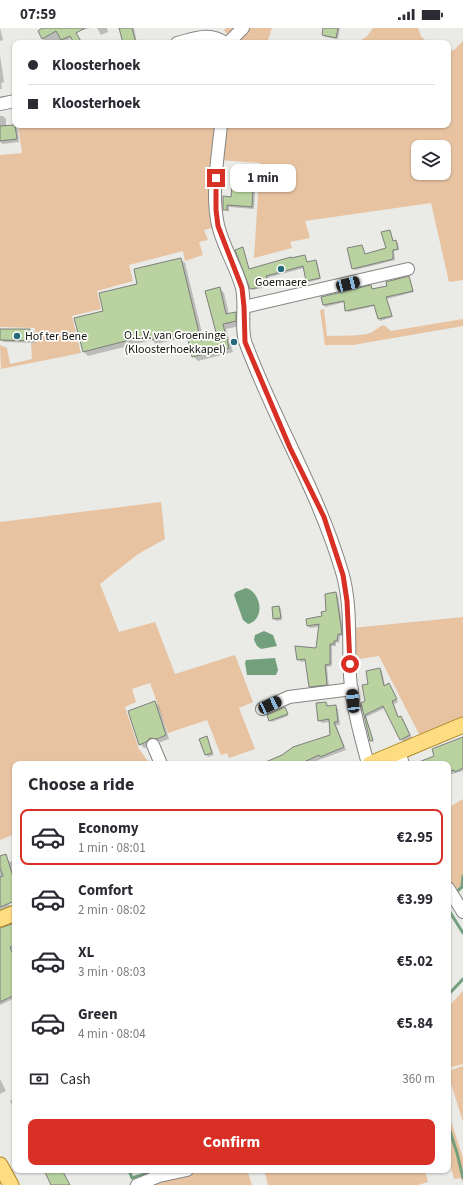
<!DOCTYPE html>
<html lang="en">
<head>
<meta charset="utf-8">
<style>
  body { margin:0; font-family:"Source Sans 3",sans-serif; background:#f2f2f3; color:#2b2b33; height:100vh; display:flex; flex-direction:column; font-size:15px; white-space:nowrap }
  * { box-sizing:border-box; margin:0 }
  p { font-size:13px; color:#7c7c81 }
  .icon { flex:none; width:22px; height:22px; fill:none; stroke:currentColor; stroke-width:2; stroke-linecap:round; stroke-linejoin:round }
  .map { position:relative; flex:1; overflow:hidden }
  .panel { position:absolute; left:12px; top:733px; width:439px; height:412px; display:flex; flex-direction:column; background:#fff; border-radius:8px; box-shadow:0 1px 3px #0004 }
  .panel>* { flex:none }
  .hud { position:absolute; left:12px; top:12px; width:439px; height:88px; border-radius:8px; box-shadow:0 1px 3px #0004; display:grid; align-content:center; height:88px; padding:0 16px; background:#fff }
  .tools { position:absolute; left:411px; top:112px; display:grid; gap:8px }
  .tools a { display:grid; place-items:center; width:40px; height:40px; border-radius:8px; background:#fff; box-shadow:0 1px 3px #0004; font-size:20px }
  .end { position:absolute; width:18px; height:18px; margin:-9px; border:5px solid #d93025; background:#fff; box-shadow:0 0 0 2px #fff }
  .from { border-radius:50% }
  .bubble { position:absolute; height:28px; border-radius:8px; background:#fff; box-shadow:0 1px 3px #0004; font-size:13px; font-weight:700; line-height:28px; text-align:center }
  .car { position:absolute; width:12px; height:24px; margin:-12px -6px; border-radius:5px; box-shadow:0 0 3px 1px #0007; background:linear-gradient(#222 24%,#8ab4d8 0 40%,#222 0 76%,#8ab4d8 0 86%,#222 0) }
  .hud b { display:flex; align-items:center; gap:14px; height:38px; font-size:15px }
  .hud b+b { border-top:1px solid #e1e1e2 }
  .hud i { width:10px; height:10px; background:#2b2b33 }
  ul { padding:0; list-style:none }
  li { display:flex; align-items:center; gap:12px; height:56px; margin:0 8px 6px; padding:0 8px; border:2px solid transparent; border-radius:8px }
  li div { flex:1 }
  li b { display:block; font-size:15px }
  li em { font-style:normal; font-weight:700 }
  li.current { border-color:#d93025 }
  li>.icon { width:36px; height:36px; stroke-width:1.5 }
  h2 { padding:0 16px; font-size:18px; line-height:48px }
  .pay { display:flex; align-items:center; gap:10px; height:44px; padding:0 16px; font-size:15px }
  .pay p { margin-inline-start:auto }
  .button { display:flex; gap:8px; margin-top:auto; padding:8px 16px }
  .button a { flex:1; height:46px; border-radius:8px; background:#d93025; color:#fff; font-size:16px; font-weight:700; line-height:46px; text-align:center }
  .status { display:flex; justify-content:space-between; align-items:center; height:28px; padding:0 20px; background:#fff; direction:ltr }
  .status svg { height:11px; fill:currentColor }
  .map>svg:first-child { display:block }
  .green { fill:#e8c3a1; fill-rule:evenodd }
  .water { fill:#72a07c }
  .shadow { fill:#0003 }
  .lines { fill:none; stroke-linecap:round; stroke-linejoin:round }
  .stream { stroke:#72a07c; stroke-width:3 }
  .building { fill:#b9d29f; stroke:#7e807d }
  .minor-casing { stroke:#858583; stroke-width:14 }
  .major-casing { stroke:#ac8624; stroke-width:17 }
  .minor { stroke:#fff; stroke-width:12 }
  .major { stroke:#fedc82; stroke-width:15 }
  .route { stroke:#d93025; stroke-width:5 }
  .poi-dot { fill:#246a79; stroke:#fffffe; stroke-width:1.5 }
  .labels { text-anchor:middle; stroke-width:3.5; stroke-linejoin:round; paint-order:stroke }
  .poi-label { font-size:12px; fill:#131312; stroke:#fffffe }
</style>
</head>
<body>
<div class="status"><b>07:59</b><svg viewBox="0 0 49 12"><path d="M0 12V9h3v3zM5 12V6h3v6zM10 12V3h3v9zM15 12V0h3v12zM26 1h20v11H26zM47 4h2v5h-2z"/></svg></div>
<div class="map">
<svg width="463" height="1157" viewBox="0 0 463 1157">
  <rect width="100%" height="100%" fill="#eaeae7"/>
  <!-- green -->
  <g class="green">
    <polygon points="226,0 272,0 267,15 233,15 224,2"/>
    <polygon points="373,0 418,0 421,8 427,15 357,15 367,8"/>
    <path d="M463,13V252L449,254L431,175L305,193L310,210L290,214L292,220L254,230L260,135L220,132L223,97H448V24L454,22ZM418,119H444V145H418Z"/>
    <polygon points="18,97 216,97 215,199 204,202 208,212 199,214 203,227 185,233 183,223 129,237 133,253 97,263 101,281 72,288 81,325 1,341 0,317 7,320 10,336 32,331 31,315 35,315 35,300 0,299 0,127 22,125"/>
    <path d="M324,281L327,308C341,307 357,309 370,305C375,303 378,299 384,297L391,303L463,291V298L353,317H325L320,282Z"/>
    <polygon points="161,474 165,511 138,526 100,556 119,604 155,594 175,646 235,627 253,674 239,680 255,721 229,730 227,725 221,727 207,692 168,705 150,655 132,661 136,674 125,679 139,721 150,736 15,736 15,806 0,812 0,494"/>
    <polygon points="463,589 463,689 420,708 379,628 352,632 352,600"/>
    <polygon points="463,771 463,856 454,863 448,853 448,780"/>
    <polygon points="463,963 463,1036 448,1040 448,979"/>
    <polygon points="463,1038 463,1094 448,1046 448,1043"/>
    <polygon points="448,1084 463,1130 463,1155 461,1150 454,1151 448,1129"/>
    <polygon points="207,1142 247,1142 252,1157 147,1157 169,1149"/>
    <polygon points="264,1142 425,1142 428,1154 418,1157 268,1157"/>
  </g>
  <!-- water -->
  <g class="water">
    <path d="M246,560C261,564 266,591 248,596L243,592L234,567L236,564Z"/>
    <polygon points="264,603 273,607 277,618 261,621 257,618 254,612 255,607"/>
    <polygon points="275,630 278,642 276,647 247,647 245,635 246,632"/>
  </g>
  <!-- shadow -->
  <g class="shadow">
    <polygon points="0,0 3,12 0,13"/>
    <polygon points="42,0 90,0 76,4 82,15 75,15 72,10 62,15 43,15 45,14 39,3"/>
    <polygon points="97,0 107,0 108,4 101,7"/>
    <polygon points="120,0 134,0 137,15 124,15"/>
    <polygon points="324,0 340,0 338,11 325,9 323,7"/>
    <polygon points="0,27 4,54 1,55 2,61 0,61"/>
    <polygon points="0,88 3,88 6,91 6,99 15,98 18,101 19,114 2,116 0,113"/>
    <polygon points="253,161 255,163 254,181 229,179 229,184 224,181 224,169 232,170"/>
    <polygon points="389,203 393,214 398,215 399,222 394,223 395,232 355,242 353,240 362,218 365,226 387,221"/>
    <polygon points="242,220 250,242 305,228 308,235 316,233 317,234 321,251 309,254 304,240 267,250 268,252 260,254 262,260 252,262"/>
    <polygon points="180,231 185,235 204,313 218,309 219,260 224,265 229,286 236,285 240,290 240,298 226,301 233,324 198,333 193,328 188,309 156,316 152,312 88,328 83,323 104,284 139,257"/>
    <polygon points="409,250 414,264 387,271 393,289 380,293 375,278 348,284 345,274 325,279 324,277 322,270 371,258 373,262 388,258"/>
    <polygon points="29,302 36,307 36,315 4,314 1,312"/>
    <polygon points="336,565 338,568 344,608 340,608 339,615 336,614 336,618 332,618 332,638 327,639 329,659 312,661 310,658 307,633 301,634 298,631 317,621 319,599 310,600 308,598 323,589"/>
    <polygon points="279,579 281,581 282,592 277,593 274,591 273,580"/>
    <polygon points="380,641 382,643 385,658 389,657 391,659 398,674 394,676 399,690 403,691 412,710 403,714 385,680 366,689 374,715 371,713 362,675 366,674 369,657"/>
    <polygon points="155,674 159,678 169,711 161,714 154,713 150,718 144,720 140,716"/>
    <polygon points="326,675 329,679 335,678 338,681 340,697 336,697 346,722 308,736 277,736 275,731 293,720 331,707 330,694 322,695 319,692"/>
    <polygon points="286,682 288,688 272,694 270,692"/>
    <polygon points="207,709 214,727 208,729 206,726"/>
    <polygon points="463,709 463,743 448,747 448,736 420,736 436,728"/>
    <polygon points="6,827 9,834 15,832 15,871 6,869 10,879 0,882 0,829"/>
    <polygon points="15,896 15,950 0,955 0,902"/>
    <polygon points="15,960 15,970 0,977 0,967"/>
    <polygon points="0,1051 6,1063 0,1066"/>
    <polygon points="15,1070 15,1082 10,1073"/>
  </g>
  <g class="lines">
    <!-- stream -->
    <g class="stream">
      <polyline points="455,865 462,859 463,848"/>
      <polyline points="448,881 463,905"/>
      <polyline points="448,967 463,951"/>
      <polyline points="448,1097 457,1125 463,1150"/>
      <polyline points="129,1142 132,1150 158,1142"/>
    </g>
  </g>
  <!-- building -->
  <g class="building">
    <polygon points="42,0 85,0 76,5 82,15 74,15 70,8 61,12 56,3 42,11 38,3"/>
    <polygon points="119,0 132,0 136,15 123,15"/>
    <polygon points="323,0 338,0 336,10 322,7"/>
    <polygon points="15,97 17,111 0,113 0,98"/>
    <polygon points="232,158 253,160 252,179 227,177 227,182 223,182 223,168 231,169"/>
    <polygon points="390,202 393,213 396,212 398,221 393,222 393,231 352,241 347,220 362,217 365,226 386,220 381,204"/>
    <polygon points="243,219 249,241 291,229 291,230 305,227 307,234 316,232 320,250 306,253 303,238 266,248 267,251 259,253 261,259 250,261 235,222"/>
    <polygon points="181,230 201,313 217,308 205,263 220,259 226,286 236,284 236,293 223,296 229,320 192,329 186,304 150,312 149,307 83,324 74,290 103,283 99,265 137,256 134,241"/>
    <polygon points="409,248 413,263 386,269 392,288 378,291 374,277 345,283 344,273 323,277 321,269 371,257 372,261 387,258 386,254"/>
    <polygon points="0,301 30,301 30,304 34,304 34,313 0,312"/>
    <polygon points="336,564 342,606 338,606 337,613 334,613 334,616 330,616 330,636 325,637 327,657 309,659 305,631 297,632 295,618 316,620 319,596 307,598 306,591 322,588 321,584 326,583 325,566"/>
    <polygon points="279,578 281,590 273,591 272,579"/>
    <polygon points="380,640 384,658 389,655 397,671 392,673 398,689 401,688 410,707 400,712 383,678 365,687 373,712 370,713 361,675 365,673 362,657 368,656 366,643"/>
    <polygon points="155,673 166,707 157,711 150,710 146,714 139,717 128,683"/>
    <polygon points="326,674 327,678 336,677 338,694 334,694 344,719 320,729 319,727 304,734 305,736 261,736 282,727 293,719 330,707 329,691 318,693 316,675"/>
    <polygon points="285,679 288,686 269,693 267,687"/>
    <polygon points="207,708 212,725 205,727 199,711"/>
    <polygon points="463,709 463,740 455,744 454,742 448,744 448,736 414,736 434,728 432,721"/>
    <polygon points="6,826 15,855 15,873 0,879 0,849 3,848 0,840 0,828"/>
    <polygon points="15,895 15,917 10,919 15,932 15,967 0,974 0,900"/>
    <polygon points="44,1142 62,1142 70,1157 51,1157"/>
  </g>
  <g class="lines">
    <!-- minor casing -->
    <g class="minor-casing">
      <g id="minor">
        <path d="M177,15C193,11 210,3 225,15"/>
        <polyline points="228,15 243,0"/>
        <polyline points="0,76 15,73"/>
        <path d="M221,97C218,129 211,165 218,197C223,219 236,238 242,260C246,277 240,302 246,316C275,394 319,465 342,544C352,577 348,614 350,648C352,678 360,706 368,736"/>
        <polyline points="244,279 408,241"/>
        <polyline points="262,681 289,669 352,661"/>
        <polyline points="153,717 161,736"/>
        <polyline points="399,724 403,736"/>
        <polyline points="448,860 463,884"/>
        <polyline points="137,1157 159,1148 187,1142"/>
      </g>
    </g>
    <!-- major casing -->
    <g class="major-casing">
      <g id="major">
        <polyline points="370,736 463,697"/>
        <polyline points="0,891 15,885"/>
        <polyline points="0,1137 11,1157"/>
      </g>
    </g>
    <!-- minor -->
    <use href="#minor" class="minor"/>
    <!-- major -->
    <use href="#major" class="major"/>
  </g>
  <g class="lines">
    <!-- route -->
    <polyline class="route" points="216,150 216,182 218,198 242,260 244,279 245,314 290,420 324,489 343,547 347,573 350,636"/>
  </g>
  <!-- markers -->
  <g class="poi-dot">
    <circle cx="281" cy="241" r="4"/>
    <circle cx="17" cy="308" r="4"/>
    <circle cx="234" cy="314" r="4"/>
  </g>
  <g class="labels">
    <!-- poi labels -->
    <g class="poi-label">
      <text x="281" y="258">Goemaere</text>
      <text x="226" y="311" text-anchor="end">O.L.V. van Groeninge<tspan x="226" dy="14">(Kloosterhoekkapel)</tspan></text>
      <text x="25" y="312" text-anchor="start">Hof ter Bene</text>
    </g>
  </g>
</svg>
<div class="tools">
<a><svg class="icon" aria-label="layers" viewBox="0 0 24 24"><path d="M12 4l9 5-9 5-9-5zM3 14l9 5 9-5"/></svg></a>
</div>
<i class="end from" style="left:350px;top:636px"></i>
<i class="end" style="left:216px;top:150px"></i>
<div class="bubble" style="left:230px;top:136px;width:66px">1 min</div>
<i class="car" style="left:348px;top:256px;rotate:76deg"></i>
<i class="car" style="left:353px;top:673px;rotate:354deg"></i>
<i class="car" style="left:270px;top:677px;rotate:65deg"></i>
<div class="hud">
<b><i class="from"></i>Kloosterhoek</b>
<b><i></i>Kloosterhoek</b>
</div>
<section class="panel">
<h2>Choose a ride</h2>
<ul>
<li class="current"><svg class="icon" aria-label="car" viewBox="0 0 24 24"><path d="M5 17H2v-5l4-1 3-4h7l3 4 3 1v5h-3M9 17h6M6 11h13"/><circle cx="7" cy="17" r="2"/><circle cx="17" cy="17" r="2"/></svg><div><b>Economy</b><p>1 min · 08:01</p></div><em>€2.95</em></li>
<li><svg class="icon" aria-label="car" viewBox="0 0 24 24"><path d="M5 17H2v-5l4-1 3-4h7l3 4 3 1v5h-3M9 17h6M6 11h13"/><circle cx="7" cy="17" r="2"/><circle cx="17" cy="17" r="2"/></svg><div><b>Comfort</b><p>2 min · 08:02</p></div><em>€3.99</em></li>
<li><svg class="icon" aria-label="car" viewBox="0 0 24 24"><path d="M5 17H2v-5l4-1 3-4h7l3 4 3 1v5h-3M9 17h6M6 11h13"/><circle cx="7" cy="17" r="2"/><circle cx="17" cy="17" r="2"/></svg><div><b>XL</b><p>3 min · 08:03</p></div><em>€5.02</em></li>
<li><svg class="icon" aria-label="car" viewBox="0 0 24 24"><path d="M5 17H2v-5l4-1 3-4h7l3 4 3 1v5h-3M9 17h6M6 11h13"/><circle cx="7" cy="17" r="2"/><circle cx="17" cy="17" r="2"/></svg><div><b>Green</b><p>4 min · 08:04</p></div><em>€5.84</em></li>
</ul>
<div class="pay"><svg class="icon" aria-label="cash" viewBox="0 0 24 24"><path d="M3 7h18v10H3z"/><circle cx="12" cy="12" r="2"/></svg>Cash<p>360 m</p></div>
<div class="button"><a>Confirm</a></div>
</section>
</div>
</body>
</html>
